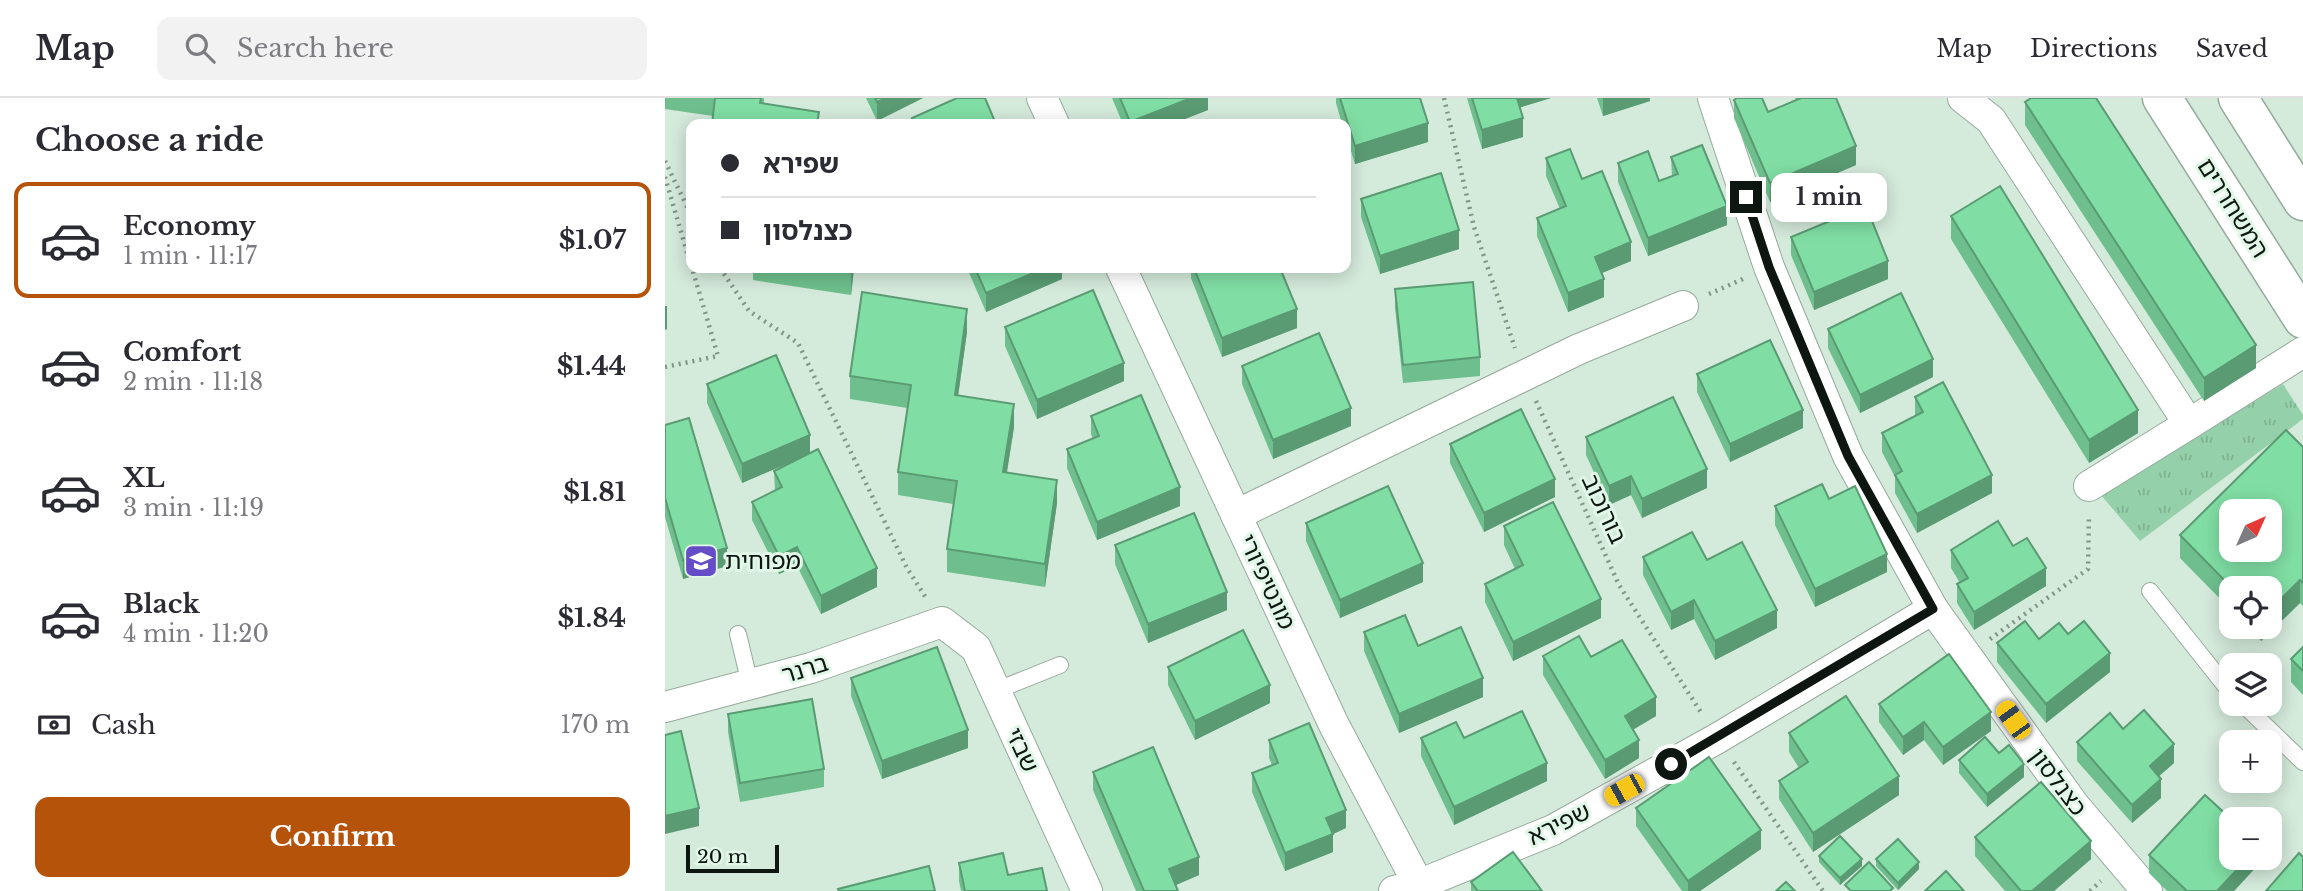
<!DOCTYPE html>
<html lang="en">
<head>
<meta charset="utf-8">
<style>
  body { margin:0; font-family:"Libre Baskerville","Noto Sans Hebrew",serif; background:#f2f2f3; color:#2b2b33; height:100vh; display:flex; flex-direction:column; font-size:26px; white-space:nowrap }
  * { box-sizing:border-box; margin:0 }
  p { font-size:23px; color:#7c7c81 }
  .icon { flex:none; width:38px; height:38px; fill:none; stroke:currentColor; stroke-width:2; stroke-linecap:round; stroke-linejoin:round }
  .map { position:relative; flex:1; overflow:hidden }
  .sheet { display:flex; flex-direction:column; background:#fff; width:665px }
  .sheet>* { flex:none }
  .banner { position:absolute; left:21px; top:21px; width:665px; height:154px; border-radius:14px; box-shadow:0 4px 18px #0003; display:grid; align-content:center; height:154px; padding:0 35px; background:#fff }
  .needle { width:46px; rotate:45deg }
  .buttons { position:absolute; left:1554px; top:401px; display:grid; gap:14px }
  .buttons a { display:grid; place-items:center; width:63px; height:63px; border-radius:14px; background:#fff; box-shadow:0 4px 18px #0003; font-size:35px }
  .scale { position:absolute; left:21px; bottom:18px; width:93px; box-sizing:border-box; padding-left:7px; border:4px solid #0e1611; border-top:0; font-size:19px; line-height:24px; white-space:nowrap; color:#0e1611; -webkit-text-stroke:5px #e1f7e8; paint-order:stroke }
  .end { position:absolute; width:32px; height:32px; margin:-16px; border:9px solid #0e1611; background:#fff; box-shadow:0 0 0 4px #fff }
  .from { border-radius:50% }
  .bubble { position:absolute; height:49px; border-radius:14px; background:#fff; box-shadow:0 4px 18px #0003; font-size:23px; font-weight:700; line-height:49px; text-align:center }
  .car { position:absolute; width:21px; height:42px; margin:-21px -10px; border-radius:9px; box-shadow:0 0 5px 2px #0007; background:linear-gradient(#f5c518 24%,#345 0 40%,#f5c518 0 76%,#345 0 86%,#f5c518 0) }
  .banner b { display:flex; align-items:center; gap:24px; height:66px; font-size:26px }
  .banner b+b { border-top:2px solid #e1e1e2 }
  .banner i { width:18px; height:18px; background:#2b2b33 }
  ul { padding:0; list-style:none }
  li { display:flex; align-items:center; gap:21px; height:116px; margin:0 14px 10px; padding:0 21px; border:4px solid transparent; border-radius:14px }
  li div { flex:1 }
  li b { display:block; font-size:26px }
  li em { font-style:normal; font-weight:700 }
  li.active { border-color:#b45309 }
  li>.icon { width:63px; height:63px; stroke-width:1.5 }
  h2 { padding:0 35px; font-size:32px; line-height:84px }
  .pay { display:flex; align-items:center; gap:18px; height:77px; padding:0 35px; font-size:26px }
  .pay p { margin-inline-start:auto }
  .primary-button { display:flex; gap:14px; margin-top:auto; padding:14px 35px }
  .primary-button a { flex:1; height:80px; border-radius:14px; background:#b45309; color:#fff; font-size:28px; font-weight:700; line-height:80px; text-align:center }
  header { display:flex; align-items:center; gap:42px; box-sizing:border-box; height:98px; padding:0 35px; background:#fff; border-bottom:2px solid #e1e1e2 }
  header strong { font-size:33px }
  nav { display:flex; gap:38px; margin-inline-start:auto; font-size:24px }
  .search { width:490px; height:63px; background:#f2f2f3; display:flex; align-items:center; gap:18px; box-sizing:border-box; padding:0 24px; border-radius:14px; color:#7c7c81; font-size:26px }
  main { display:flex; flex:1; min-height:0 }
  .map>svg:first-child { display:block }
  .park { fill:url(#park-tufts) }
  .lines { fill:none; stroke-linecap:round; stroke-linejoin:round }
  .lane-casing { stroke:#95aa9c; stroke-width:18 }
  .street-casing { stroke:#95aa9c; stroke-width:32 }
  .secondary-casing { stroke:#95aa9c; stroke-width:41 }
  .path { stroke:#829388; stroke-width:4.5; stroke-dasharray:2 5; stroke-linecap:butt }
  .lane { stroke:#fff; stroke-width:16 }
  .street { stroke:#fff; stroke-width:30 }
  .secondary { stroke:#fff; stroke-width:38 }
  .wall { fill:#6ebf8d }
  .shaded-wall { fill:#5a9b73 }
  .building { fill:#80dea4; stroke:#5a9b73; stroke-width:2; fill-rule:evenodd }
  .route { stroke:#0e1611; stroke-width:9 }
  .labels { text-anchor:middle; stroke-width:6; stroke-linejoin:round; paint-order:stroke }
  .street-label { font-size:24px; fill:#0e1611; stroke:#e1f7e8 }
  .poi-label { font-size:24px; fill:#0e1611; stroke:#e1f7e8; text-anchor:start }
</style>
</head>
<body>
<header>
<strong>Map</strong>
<div class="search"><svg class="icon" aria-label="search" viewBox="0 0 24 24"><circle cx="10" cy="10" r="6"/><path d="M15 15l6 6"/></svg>Search here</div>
<nav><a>Map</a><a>Directions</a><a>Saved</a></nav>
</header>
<main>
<section class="sheet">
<h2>Choose a ride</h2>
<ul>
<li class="active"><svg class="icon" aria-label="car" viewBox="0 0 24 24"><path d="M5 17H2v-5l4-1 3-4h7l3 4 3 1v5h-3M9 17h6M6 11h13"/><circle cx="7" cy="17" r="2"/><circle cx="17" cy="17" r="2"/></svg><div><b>Economy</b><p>1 min · 11:17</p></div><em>$1.07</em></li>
<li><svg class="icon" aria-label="car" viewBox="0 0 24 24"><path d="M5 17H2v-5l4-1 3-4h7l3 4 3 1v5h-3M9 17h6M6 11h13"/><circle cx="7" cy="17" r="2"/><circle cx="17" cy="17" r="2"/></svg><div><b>Comfort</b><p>2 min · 11:18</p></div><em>$1.44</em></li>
<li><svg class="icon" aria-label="car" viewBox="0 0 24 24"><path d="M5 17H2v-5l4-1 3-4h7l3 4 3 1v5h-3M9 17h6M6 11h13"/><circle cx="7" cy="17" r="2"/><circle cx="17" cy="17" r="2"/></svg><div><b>XL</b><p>3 min · 11:19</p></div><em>$1.81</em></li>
<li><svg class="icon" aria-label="car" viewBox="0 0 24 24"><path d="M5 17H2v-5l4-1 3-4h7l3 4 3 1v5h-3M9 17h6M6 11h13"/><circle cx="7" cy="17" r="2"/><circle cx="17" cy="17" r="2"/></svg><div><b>Black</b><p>4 min · 11:20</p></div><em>$1.84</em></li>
</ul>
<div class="pay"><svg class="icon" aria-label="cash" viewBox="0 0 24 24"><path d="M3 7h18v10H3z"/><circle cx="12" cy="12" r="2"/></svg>Cash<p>170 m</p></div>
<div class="primary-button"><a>Confirm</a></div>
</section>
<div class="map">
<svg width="1638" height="793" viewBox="0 0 1638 793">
  <defs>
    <pattern id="park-tufts" width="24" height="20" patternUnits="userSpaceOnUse" patternTransform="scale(1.75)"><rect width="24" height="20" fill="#94d0a9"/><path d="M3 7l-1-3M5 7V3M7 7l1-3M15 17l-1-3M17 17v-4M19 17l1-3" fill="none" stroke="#7eb290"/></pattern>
  </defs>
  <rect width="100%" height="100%" fill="#d4eadb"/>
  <!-- park -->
  <polygon class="park" points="1618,286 1638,317 1638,321 1475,443 1436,397"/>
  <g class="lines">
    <!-- lane casing -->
    <g class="lane-casing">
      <g id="lane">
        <polyline points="1485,493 1566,595"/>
        <polyline points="73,536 85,586"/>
        <polyline points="330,593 395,567"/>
        <polyline points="1578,606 1638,664"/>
      </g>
    </g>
    <!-- street casing -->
    <g class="street-casing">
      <g id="street">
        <polyline points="377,0 389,26"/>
        <polyline points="1048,0 1104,169 1183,358 1268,511 1409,707 1482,793"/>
        <polyline points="1298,0 1326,22 1524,326 1638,254"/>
        <polyline points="456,170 669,627 757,793"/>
        <polyline points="1424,388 1524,326"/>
        <polyline points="571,417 914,251 1018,208"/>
        <polyline points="0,609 146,570 277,524 311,550 422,793"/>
        <polyline points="729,793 753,787 888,732 1053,640 1268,511"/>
      </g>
    </g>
    <!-- secondary casing -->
    <g class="secondary-casing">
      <g id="secondary">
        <polyline points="1497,0 1638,221"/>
        <polyline points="1573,0 1638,103"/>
      </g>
    </g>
    <!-- path -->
    <g class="path">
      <polyline points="779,0 809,129 850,250"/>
      <polyline points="0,63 26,117"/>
      <polyline points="0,79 26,168"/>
      <polyline points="55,170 84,213 133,245 242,470 261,500"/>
      <polyline points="1044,196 1078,181"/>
      <polyline points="0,269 53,258 27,170"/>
      <polyline points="871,303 954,487 1037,616"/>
      <polyline points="1325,541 1423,471 1424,418"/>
      <polyline points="1069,664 1158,793"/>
      <polyline points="1425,793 1436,783"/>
    </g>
    <!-- lane -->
    <use href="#lane" class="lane"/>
    <!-- street -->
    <use href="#street" class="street"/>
    <!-- secondary -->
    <use href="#secondary" class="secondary"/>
  </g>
  <!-- wall -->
  <g class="wall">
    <polygon points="0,0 99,0 99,6 154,26 48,18 0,11"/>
    <polygon points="201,0 258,0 212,23"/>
    <polygon points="447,0 543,0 543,12 507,26 458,26"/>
    <polygon points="671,0 755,0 763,44 690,66 681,37 681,26 677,26 671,5"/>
    <polygon points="802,0 886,0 855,9 858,39 817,51"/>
    <polygon points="932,0 985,0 985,3 938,18"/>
    <polygon points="1130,0 1171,0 1191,67 1105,104 1069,20 1069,2 1103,14 1131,2"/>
    <polygon points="1360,4 1591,270 1539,303 1360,27"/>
    <polygon points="1006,59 1062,127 983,158 953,84 953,65 994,83 1007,78"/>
    <polygon points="881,60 917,81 966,163 936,175 939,199 903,214 872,138 872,120 895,111 881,78"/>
    <polygon points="696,101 794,151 715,176 696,119"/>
    <polygon points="1286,118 1473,335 1424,365 1286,141"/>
    <polygon points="1126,139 1223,181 1149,212 1126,157"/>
    <polygon points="88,170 189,170 186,197 88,182"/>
    <polygon points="302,170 397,170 397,181 321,214"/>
    <polygon points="526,170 615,170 632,230 557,259 526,180"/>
    <polygon points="730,191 815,259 815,278 738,285 730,210"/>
    <polygon points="340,229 459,283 372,321 340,248"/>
    <polygon points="1163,231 1268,279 1195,315 1163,250"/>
    <polygon points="302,234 293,298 349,329 342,375 392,405 380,489 282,474 282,451 288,406 233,397 233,374 242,310 185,301 185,278"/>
    <polygon points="577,268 686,328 608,361 577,286"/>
    <polygon points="1032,276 1138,330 1065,364 1032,294"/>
    <polygon points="42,286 145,355 212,489 156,516 132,468 114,476 87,422 87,404 110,393 109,373 139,358 77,385 42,305"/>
    <polygon points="1250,299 1327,395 1252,435 1230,395 1230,379 1217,354 1217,335 1250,318"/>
    <polygon points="426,318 515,408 432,442 402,370 402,351 428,341 426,336"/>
    <polygon points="0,327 62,468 18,481 0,419"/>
    <polygon points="921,339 1042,390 977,420 966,397 944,407 921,357"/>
    <polygon points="785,346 890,399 819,434 785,365"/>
    <polygon points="1638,349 1638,508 1635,505 1596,543 1582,528 1605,528 1605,490 1566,490 1566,512 1515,460 1515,437"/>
    <polygon points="1164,401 1222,474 1150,509 1110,427 1110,408"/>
    <polygon points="641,425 758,484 675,520 641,443"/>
    <polygon points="839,428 936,520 848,563 820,504 820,486 850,471 839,447"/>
    <polygon points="450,447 562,512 483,545 450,466"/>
    <polygon points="1348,448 1381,488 1309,532 1292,505 1292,486 1295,485 1286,470 1286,452"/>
    <polygon points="978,459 1042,462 1112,530 1050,562 1029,521 1006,532 978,477"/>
    <polygon points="699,534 753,548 818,599 734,635 699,553"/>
    <polygon points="1403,536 1445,574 1381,625 1332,564 1332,545 1374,541"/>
    <polygon points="1638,549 1638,597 1626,584 1626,561"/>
    <polygon points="878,558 926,559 991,618 968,632 974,660 940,681 878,577"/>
    <polygon points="503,569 605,605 530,642 503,587"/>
    <polygon points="186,580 303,650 217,681 186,598"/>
    <polygon points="1214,606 1326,633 1278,667 1259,642 1238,657 1214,624"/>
    <polygon points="63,616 159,671 159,689 75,704 63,634"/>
    <polygon points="1124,635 1234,697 1148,754 1114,701 1114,683 1134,670 1124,654"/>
    <polygon points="756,640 799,640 882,683 789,727 756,658"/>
    <polygon points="604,642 681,730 668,736 668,754 620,773 587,694 587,675 607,667 604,660"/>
    <polygon points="1412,644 1509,665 1494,678 1496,700 1467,725 1412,663"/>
    <polygon points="1334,655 1359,679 1322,709 1294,675 1294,662"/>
    <polygon points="428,674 534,777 511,787 513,793 471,793 428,692"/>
    <polygon points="971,710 1096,751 1035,793 1017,793 971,728"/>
    <polygon points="1310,739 1426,761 1389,793 1340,793 1310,758"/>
    <polygon points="1484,757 1594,760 1594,766 1569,793 1502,793 1484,775"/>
    <polygon points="1154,758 1197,768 1175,787 1154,764"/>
    <polygon points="1211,761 1254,771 1233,792 1211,768"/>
    <polygon points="294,765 343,777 382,793 296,793 294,783"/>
    <polygon points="806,784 877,793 806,793"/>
  </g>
  <!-- shaded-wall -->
  <g class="shaded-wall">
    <polygon points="221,0 258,0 212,23 212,4"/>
    <polygon points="526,0 543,0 543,12 507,26 465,26 465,24"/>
    <polygon points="850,0 886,0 850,11"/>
    <polygon points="938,0 985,0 985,3 938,18"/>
    <polygon points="858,20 858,39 817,51 817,32"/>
    <polygon points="763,25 763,44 690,66 690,48"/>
    <polygon points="1191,48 1191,67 1105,104 1105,85"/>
    <polygon points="1062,108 1062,127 983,158 983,140"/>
    <polygon points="794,132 794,151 715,176 715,158"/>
    <polygon points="966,144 966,163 930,178 930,159"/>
    <polygon points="1223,163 1223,181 1149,212 1149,194"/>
    <polygon points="186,170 189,170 186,197"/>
    <polygon points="380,170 397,170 397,181 321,214 321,195"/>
    <polygon points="939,181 939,199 903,214 903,195"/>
    <polygon points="0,208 2,208 2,231 0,232"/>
    <polygon points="302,211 302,234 290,320 290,297"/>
    <polygon points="632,211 632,230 557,259 557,240"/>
    <polygon points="1591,247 1591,270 1539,303 1539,280"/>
    <polygon points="1268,261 1268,279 1195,315 1195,297"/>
    <polygon points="459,265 459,283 372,321 372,302"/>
    <polygon points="349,306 349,329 338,397 338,374"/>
    <polygon points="686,310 686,328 608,361 608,342"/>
    <polygon points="1138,312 1138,330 1065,364 1065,346"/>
    <polygon points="1473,312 1473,335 1424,365 1424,342"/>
    <polygon points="145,337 145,356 77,385 77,366"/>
    <polygon points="1042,371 1042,390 977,420 977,401"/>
    <polygon points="1327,377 1327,395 1252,435 1252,416"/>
    <polygon points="966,378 966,397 944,407 944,388"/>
    <polygon points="890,381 890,399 819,434 819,415"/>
    <polygon points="392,382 392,405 380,489 380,466"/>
    <polygon points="515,389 515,408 432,442 432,424"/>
    <polygon points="132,449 132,468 114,476 114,458"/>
    <polygon points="62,450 62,468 18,481 18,462"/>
    <polygon points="1222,456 1222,474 1150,509 1150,491"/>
    <polygon points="758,465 758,484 675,520 675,502"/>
    <polygon points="212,470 212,489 156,516 156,498"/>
    <polygon points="1381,470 1381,488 1309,532 1309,514"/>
    <polygon points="1635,482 1635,505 1596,543 1596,528 1605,528 1605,512"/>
    <polygon points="562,494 562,512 483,545 483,526"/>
    <polygon points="936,501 936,520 848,563 848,544"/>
    <polygon points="1029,502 1029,521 1006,532 1006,514"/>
    <polygon points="1112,512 1112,530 1050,562 1050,543"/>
    <polygon points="1445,555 1445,574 1381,625 1381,606"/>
    <polygon points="818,580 818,599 734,635 734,616"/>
    <polygon points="605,587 605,605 530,642 530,623"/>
    <polygon points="991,599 991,618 960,636 960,618"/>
    <polygon points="1326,614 1326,633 1278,667 1278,649"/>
    <polygon points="1259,624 1259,642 1238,657 1238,639"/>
    <polygon points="303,632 303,650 217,681 217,663"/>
    <polygon points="974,642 974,660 940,681 940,662"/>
    <polygon points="1509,646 1509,665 1485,686 1485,668"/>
    <polygon points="882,665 882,683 789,727 789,709"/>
    <polygon points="1359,666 1359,679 1322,709 1322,696"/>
    <polygon points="1234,678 1234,697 1148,754 1148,735"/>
    <polygon points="1496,681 1496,700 1467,725 1467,707"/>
    <polygon points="34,710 34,728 0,736 0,718"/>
    <polygon points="681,712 681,730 668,736 668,754 620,773 620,755 661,720"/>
    <polygon points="1096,732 1096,751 1035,793 1023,793 1023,783"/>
    <polygon points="1426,743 1426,761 1389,793 1367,793"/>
    <polygon points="534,759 534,777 504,790 504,771"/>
    <polygon points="1583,760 1594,760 1594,766 1569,793 1552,793"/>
    <polygon points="1197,761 1197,768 1175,787 1175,780"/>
    <polygon points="1254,764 1254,771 1233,792 1233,785"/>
  </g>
  <!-- building -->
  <g class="building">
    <polygon points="50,0 96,0 95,5 154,14 152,26 47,26"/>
    <polygon points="210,0 221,0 212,4"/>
    <polygon points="292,0 320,0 331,26 249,26 247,20"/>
    <polygon points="455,0 526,0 465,24"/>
    <polygon points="675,0 755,0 763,25 690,48"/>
    <polygon points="807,0 852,0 858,20 817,32"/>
    <polygon points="1072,0 1097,0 1103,14 1136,0 1171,0 1191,48 1105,85 1069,2"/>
    <polygon points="1366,0 1431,0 1591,247 1539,280 1360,4"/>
    <polygon points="1037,47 1062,108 983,140 953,65 983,53 994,83 1013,76 1006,59"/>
    <polygon points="905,51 917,81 937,73 966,144 930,159 939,181 903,195 872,120 901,108 881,60"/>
    <polygon points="776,75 794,132 715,158 696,101"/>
    <polygon points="1335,88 1473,312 1424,342 1286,118"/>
    <polygon points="1201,108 1223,163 1149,194 1126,139"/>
    <polygon points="159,170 186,170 186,174"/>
    <polygon points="310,170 380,170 321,195"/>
    <polygon points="529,170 615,170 632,211 557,240"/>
    <polygon points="808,184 815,259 738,267 730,191"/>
    <polygon points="428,192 459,265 372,302 340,229"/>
    <polygon points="197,194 302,211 290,297 349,306 338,374 392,382 380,466 282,451 292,383 233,374 246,287 185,278"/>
    <polygon points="1236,195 1268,261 1195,297 1163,231"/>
    <polygon points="654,235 686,310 608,342 577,268"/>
    <polygon points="1105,242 1138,312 1065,346 1032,276"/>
    <polygon points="111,257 145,337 77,366 42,286"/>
    <polygon points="1278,284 1327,377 1252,416 1230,377 1237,373 1217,335 1258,314 1250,299"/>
    <polygon points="476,297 515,389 432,424 402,351 434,338 426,318"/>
    <polygon points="1008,299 1042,371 977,401 966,378 944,388 921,339"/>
    <polygon points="856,311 890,381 819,415 785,346"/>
    <polygon points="24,320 62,450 18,462 0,400 0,327"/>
    <path d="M1621,332L1638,349V485L1635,482L1605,512V490H1567L1515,437ZM1566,413H1605V452H1566Z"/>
    <polygon points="153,351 212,470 156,498 132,449 114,458 87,404 117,389 109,373"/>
    <polygon points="1157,386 1164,401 1190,388 1222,456 1150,491 1110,408"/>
    <polygon points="723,388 758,465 675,502 641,425"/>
    <polygon points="888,404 936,501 848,544 820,486 858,467 839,428"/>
    <polygon points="529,415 562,494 483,526 450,447"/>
    <polygon points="1333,423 1348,448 1362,440 1381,470 1309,514 1292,486 1303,480 1286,452"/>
    <polygon points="1027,434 1042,462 1077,444 1112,512 1050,543 1029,502 1006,514 978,459"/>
    <polygon points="740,517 753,548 796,529 818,580 734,616 699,534"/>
    <polygon points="1360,523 1374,541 1394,525 1403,536 1419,523 1445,555 1381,606 1332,545"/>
    <polygon points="578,532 605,587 530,623 503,569"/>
    <polygon points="914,538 926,559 957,542 991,599 960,618 974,642 940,662 878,558"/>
    <polygon points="272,549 303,632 217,663 186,580"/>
    <polygon points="1638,549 1638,573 1626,561"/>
    <polygon points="1284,556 1326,614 1278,649 1259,624 1238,639 1214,606"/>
    <polygon points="1181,598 1234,678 1148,735 1114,683 1143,664 1124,635"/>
    <polygon points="147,601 159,671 75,685 63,616"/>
    <polygon points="1479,612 1509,646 1485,668 1496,681 1467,707 1412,644 1445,615 1458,631"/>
    <polygon points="857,613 882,665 789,709 756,640 791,624 799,640"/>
    <polygon points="644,625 681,712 661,720 668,736 620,755 587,675 613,665 604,642"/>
    <polygon points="16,633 34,710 0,718 0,637"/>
    <polygon points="1320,639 1334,655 1344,647 1359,666 1322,696 1294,662"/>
    <polygon points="488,649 534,759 504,771 513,793 479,793 428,674"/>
    <polygon points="1044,659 1096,732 1023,783 971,710"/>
    <polygon points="1376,684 1426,743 1367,793 1356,793 1310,739"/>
    <polygon points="1540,697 1566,721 1566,760 1583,760 1552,793 1522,793 1484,757"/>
    <polygon points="1175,738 1197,761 1175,780 1154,758"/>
    <polygon points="1233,741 1254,764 1233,785 1211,761"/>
    <polygon points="848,754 877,793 813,793 806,784"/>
    <polygon points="338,755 343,777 377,770 382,793 300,793 294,765"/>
    <polygon points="1634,755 1638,759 1638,793 1601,793"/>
    <polygon points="1204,764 1228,790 1225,793 1186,793 1180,787"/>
    <polygon points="264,768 270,793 174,793 173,791"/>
    <polygon points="1281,773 1299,793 1260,793"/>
    <polygon points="1121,784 1130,793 1111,793"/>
  </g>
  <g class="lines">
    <!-- route -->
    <polyline class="route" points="1006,666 1268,511 1183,358 1104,169 1081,99"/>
  </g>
  <!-- icons -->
  <defs>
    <g id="school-square" transform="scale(1.75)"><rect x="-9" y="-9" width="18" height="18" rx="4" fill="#644dc6" stroke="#e1f7e8"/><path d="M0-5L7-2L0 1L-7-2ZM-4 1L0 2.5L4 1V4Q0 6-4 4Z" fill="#fff"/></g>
  </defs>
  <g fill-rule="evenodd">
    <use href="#school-square" x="36" y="463"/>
  </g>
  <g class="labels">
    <!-- street labels -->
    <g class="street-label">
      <text transform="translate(1568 110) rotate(58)" y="8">המשחררים</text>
      <text transform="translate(939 411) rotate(65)" y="8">בורוכוב</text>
      <text transform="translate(602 484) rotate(65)" y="8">מונטיפיורי</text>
      <text transform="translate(140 571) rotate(-17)" y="8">ברנר</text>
      <text transform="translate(357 652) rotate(65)" y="8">שבזי</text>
      <text transform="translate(1393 684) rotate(53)" y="8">כצנלסון</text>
      <text transform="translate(894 726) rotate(-26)" y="8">שפירא</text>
    </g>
    <!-- poi labels -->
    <g class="poi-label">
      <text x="60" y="471">מפוחית</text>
    </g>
  </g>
</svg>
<div class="buttons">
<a><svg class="needle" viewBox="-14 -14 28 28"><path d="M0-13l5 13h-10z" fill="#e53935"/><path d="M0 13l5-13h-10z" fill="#7c7c81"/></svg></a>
<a><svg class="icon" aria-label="locate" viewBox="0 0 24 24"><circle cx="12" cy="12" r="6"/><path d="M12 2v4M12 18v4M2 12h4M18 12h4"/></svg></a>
<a><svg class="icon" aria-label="layers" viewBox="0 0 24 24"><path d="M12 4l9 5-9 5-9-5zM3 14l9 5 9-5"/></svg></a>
<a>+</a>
<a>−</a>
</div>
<div class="scale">20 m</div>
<i class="end from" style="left:1006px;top:666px"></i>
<i class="end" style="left:1081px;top:99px"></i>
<div class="bubble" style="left:1106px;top:75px;width:116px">1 min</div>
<i class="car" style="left:1348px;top:622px;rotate:324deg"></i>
<i class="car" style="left:959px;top:692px;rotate:241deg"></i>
<div class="banner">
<b><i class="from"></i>שפירא</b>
<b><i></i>כצנלסון</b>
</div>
</div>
</main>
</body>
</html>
